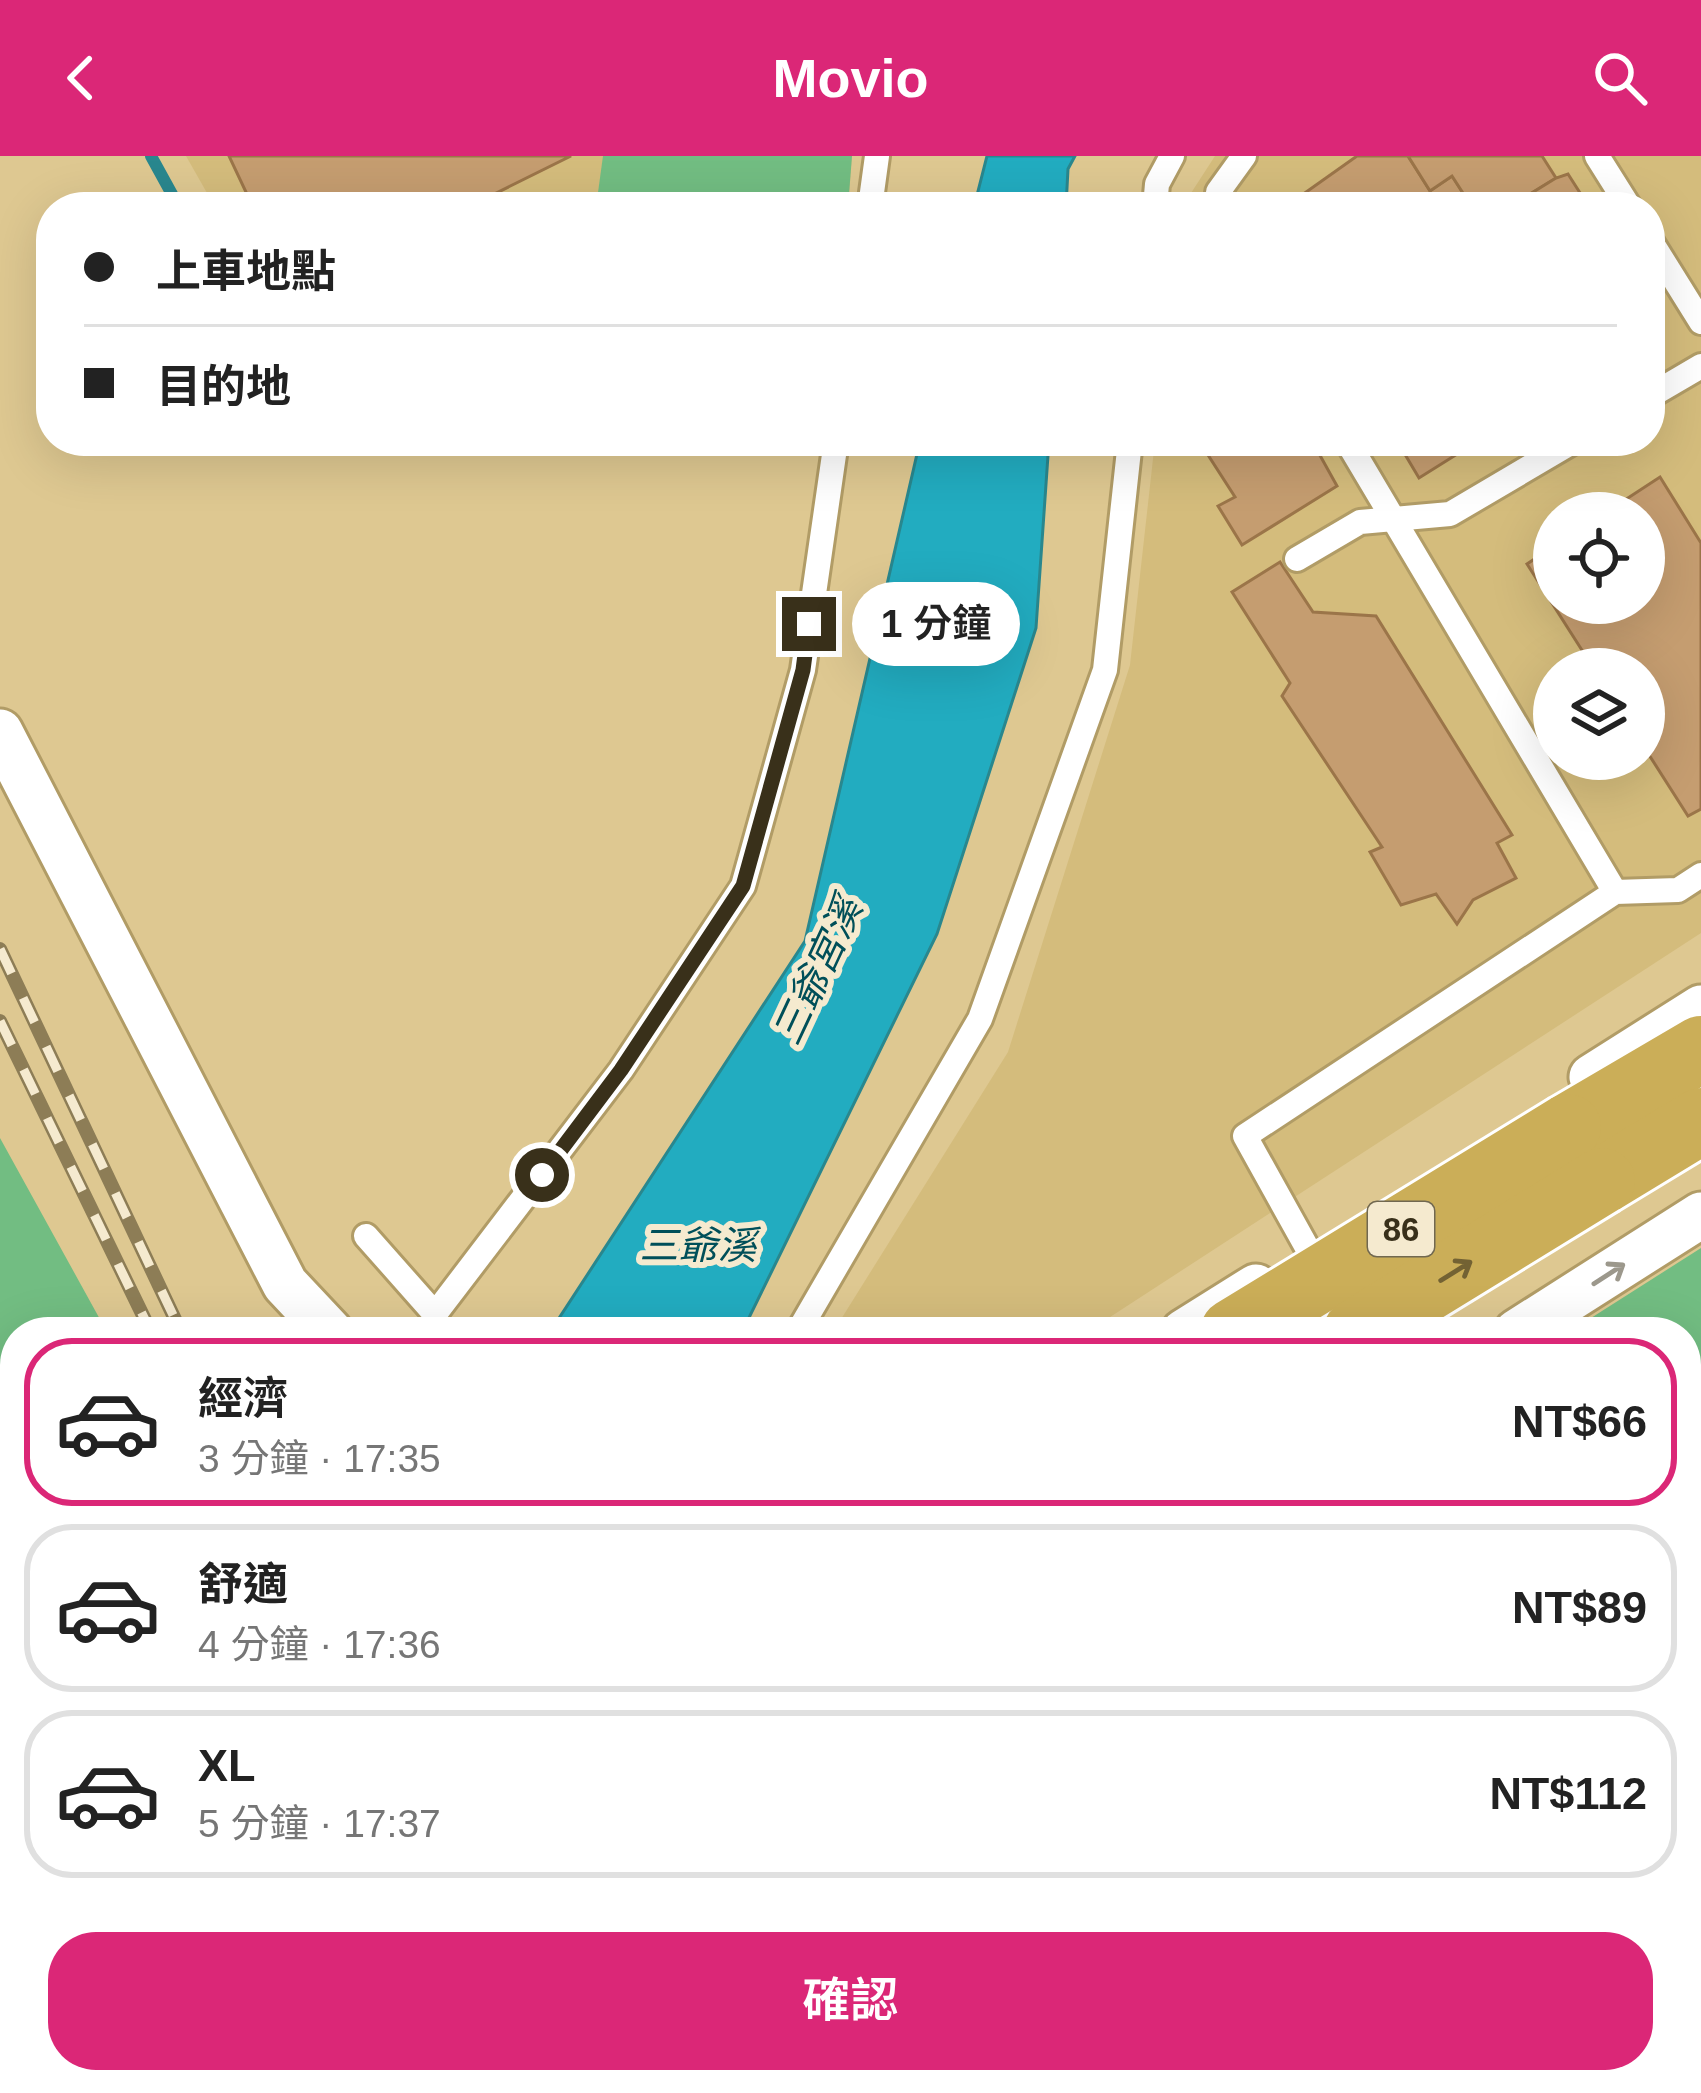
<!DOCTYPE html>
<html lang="zh-TW">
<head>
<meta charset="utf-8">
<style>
  body { margin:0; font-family:Helvetica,"Noto Sans TC",sans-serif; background:#f6f6f6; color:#222; height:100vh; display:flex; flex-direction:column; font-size:45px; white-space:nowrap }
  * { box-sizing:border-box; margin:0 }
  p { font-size:39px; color:#767676 }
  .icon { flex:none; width:66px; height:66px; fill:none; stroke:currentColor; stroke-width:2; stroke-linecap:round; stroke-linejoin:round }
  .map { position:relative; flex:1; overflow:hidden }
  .drawer { position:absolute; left:0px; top:1161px; width:1701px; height:777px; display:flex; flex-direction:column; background:#fff; border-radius:48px 48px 0 0; box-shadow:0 12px 48px #0002 }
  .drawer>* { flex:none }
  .hud { position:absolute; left:36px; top:36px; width:1629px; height:264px; border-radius:48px; box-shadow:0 12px 48px #0002; display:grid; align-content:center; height:264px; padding:0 48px; background:#fff }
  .fabs { position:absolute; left:1533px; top:336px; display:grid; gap:24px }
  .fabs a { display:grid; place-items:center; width:132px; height:132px; border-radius:50%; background:#fff; box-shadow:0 12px 48px #0002; font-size:60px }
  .end { position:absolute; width:54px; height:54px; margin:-27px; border:15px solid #39301a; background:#fff; box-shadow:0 0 0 6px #fff }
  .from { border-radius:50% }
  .bubble { position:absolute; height:84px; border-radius:42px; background:#fff; box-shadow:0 12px 48px #0002; font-size:39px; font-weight:600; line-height:84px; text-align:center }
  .hud b { display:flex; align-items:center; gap:42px; height:114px; font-size:45px }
  .hud b+b { border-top:3px solid #e0e0e0 }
  .hud i { width:30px; height:30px; background:#222 }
  ul { padding:21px 0 0; list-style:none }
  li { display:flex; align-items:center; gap:36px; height:168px; margin:0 24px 18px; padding:0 24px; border:6px solid #e0e0e0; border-radius:48px }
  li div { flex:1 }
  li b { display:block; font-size:45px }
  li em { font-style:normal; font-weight:600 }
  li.current { border-color:#db2777 }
  li>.icon { width:108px; height:108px; stroke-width:1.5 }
  .primary-button { display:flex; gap:24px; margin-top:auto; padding:24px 48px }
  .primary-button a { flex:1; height:138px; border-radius:48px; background:#db2777; color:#fff; font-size:48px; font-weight:600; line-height:138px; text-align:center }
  header { display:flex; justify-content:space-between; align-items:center; height:156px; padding:0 48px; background:#db2777; color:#fff; font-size:54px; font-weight:600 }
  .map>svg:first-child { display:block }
  .built { fill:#d4bc7c; fill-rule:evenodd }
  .green { fill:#72bd82 }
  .water { fill:#22acc0; stroke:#29878e; stroke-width:3 }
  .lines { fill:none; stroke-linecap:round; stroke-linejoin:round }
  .stream { stroke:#29878e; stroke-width:12 }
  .building { fill:#c59d70; stroke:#9b7549; stroke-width:3 }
  .service-casing { stroke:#b19c66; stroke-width:30 }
  .minor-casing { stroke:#b19c66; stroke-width:51 }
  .trunk-casing { stroke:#fff; stroke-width:72 }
  .service { stroke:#fff; stroke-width:24 }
  .minor { stroke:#fff; stroke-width:45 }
  .trunk { stroke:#cbae58; stroke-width:66 }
  .rail-casing { stroke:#8d7d56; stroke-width:14 }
  .rail { stroke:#f5eacf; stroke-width:9; stroke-dasharray:27; stroke-linecap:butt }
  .trunk-bridge-casing { stroke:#fff; stroke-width:72; stroke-linecap:butt }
  .trunk-bridge { stroke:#cbae58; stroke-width:66 }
  .oneway { stroke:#736233 }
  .oneway2 { stroke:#9c988c }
  .route { stroke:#39301a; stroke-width:15 }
  .labels { text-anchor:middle; stroke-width:12; stroke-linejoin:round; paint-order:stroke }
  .shield { fill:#f5eacf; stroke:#716850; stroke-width:3 }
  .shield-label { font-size:33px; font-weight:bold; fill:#39301a }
  .water-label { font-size:39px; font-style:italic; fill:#004f59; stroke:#f5eacf }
</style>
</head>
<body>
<header><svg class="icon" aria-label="back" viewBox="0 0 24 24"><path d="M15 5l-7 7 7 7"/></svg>Movio<svg class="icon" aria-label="search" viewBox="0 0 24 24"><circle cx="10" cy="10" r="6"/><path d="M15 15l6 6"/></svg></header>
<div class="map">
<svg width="1701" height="1937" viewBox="0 0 1701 1937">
  <rect width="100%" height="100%" fill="#dec891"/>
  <!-- built -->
  <g class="built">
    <polygon points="186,0 852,0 848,51 215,51"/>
    <path d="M1215,0H1701V777L1087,1176H833L1008,896L1130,509L1155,285H1650V51H1182ZM1554,357H1644V447H1554ZM1554,513H1644V603H1554Z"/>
  </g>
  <!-- green -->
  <g class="green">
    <polygon points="603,0 852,0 848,51 596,51"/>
    <polygon points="0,982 107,1176 15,1176 15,1496 0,1504"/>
    <polygon points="1701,1092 1701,1937 654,1937 647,1923 1686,1923 1686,1176 1569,1176"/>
  </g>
  <!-- water -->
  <g class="water">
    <polygon points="987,0 1075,0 1068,13 1066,51 974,51"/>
    <polygon points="920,285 1049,285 1036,472 937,778 742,1176 550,1176 805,785"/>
  </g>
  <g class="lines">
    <!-- stream -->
    <polyline class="stream" points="151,0 179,51"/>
  </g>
  <!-- building -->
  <g class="building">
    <polygon points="229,0 571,0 468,51 253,51"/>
    <polygon points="1357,0 1408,0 1430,35 1452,20 1472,51 1285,51"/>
    <polygon points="1408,0 1542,0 1556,22 1509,51 1472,51 1452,20 1430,35"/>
    <polygon points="1568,18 1589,51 1509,51 1556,22"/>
    <polygon points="1199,285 1312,285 1337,330 1242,389 1218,350 1235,341"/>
    <polygon points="1397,285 1478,285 1419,322"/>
    <polygon points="1660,321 1701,387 1701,653 1688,660 1644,591 1644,513 1594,513 1527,408 1554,390 1554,447 1644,447 1644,357 1605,357"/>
    <polygon points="1280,406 1313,456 1376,460 1512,679 1497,687 1516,722 1473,744 1457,768 1436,738 1401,749 1370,696 1382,691 1282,540 1290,527 1232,436"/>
    <polygon points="15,1552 15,1615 0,1604 0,1586"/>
  </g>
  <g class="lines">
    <!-- service casing -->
    <g class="service-casing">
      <g id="service">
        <polyline points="1597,0 1629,51"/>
        <polyline points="870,51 877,0"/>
        <polyline points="1155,51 1157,28 1172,0"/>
        <polyline points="1219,51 1218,36 1244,0"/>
        <polyline points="1650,84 1701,166"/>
        <polyline points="1650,240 1701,210"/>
        <polyline points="1347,285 1615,736"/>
        <polyline points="1297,403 1360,366 1450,358 1574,285"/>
        <polyline points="366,1080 435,1158 621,914 743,730 803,514 836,285"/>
        <polyline points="1310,1097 1245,980 1615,736 1678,734 1701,719"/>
        <polyline points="798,1176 980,863 1105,514 1130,285"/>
      </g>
    </g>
    <!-- minor casing -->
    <g class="minor-casing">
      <g id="minor">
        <polyline points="0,576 285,1128 330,1176"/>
        <polyline points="1592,921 1701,852"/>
        <polyline points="1184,1176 1256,1131"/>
        <polyline points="1517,1176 1701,1059"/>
      </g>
    </g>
    <!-- trunk casing -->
    <g class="trunk-casing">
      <g id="trunk">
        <polyline points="1568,971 1701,893"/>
        <polyline points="1602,1025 1701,965"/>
        <polyline points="9,1937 31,1923"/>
        <polyline points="118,1937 140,1923"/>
      </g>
    </g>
    <!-- service -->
    <use href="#service" class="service"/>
    <!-- minor -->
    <use href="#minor" class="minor"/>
    <!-- trunk -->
    <use href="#trunk" class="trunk"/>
    <!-- rail casing -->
    <g class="rail-casing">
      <g id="rail">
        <polyline points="0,793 181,1176"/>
        <polyline points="0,865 151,1176"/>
        <polyline points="516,1923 523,1937"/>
        <polyline points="544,1923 552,1937"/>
      </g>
    </g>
    <!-- rail -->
    <use href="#rail" class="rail"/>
    <!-- trunk-bridge casing -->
    <g class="trunk-bridge-casing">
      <g id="trunk-bridge">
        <polyline points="1233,1176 1568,971"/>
        <polyline points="1356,1176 1602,1025"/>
      </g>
    </g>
    <!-- trunk-bridge -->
    <use href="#trunk-bridge" class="trunk-bridge"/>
  </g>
  <!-- one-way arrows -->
  <defs><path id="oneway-shaft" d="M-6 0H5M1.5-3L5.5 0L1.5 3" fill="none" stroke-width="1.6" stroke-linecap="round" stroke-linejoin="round" transform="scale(3)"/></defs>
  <use class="oneway" href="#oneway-shaft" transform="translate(1456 1115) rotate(-32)"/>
  <use class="oneway2" href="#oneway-shaft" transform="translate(1609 1118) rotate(-33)"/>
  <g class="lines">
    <!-- route -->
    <polyline class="route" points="542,1019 621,914 743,730 803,514 809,468"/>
  </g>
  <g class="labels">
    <!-- shield labels -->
    <rect class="shield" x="1368" y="1046" width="66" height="54" rx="9"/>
    <g class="shield-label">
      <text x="1401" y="1085">86</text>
    </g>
    <!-- water labels -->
    <g class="water-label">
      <text transform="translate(817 815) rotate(-65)" y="14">三爺宮溪</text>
      <text x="698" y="1103">三爺溪</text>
    </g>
  </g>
</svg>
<div class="fabs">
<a><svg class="icon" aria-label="locate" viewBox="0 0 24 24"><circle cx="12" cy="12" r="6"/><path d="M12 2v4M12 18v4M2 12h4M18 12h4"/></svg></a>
<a><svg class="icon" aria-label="layers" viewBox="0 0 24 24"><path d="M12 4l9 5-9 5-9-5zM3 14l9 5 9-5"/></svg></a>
</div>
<i class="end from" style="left:542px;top:1019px"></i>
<i class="end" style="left:809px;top:468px"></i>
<div class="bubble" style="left:852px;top:426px;width:168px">1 分鐘</div>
<div class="hud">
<b><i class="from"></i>上車地點</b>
<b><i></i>目的地</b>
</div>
<section class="drawer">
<ul>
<li class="current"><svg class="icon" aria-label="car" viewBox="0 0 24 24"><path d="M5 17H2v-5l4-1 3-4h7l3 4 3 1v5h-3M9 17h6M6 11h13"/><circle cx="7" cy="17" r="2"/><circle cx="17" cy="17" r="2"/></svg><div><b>經濟</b><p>3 分鐘 · 17:35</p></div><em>NT$66</em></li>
<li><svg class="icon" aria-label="car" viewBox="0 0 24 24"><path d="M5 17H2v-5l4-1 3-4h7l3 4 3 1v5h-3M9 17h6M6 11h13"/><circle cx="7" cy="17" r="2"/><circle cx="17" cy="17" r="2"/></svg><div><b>舒適</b><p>4 分鐘 · 17:36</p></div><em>NT$89</em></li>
<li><svg class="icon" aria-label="car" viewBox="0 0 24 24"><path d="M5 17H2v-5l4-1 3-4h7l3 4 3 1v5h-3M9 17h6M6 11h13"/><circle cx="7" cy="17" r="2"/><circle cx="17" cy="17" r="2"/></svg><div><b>XL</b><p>5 分鐘 · 17:37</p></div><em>NT$112</em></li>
</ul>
<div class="primary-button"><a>確認</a></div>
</section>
</div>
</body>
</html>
